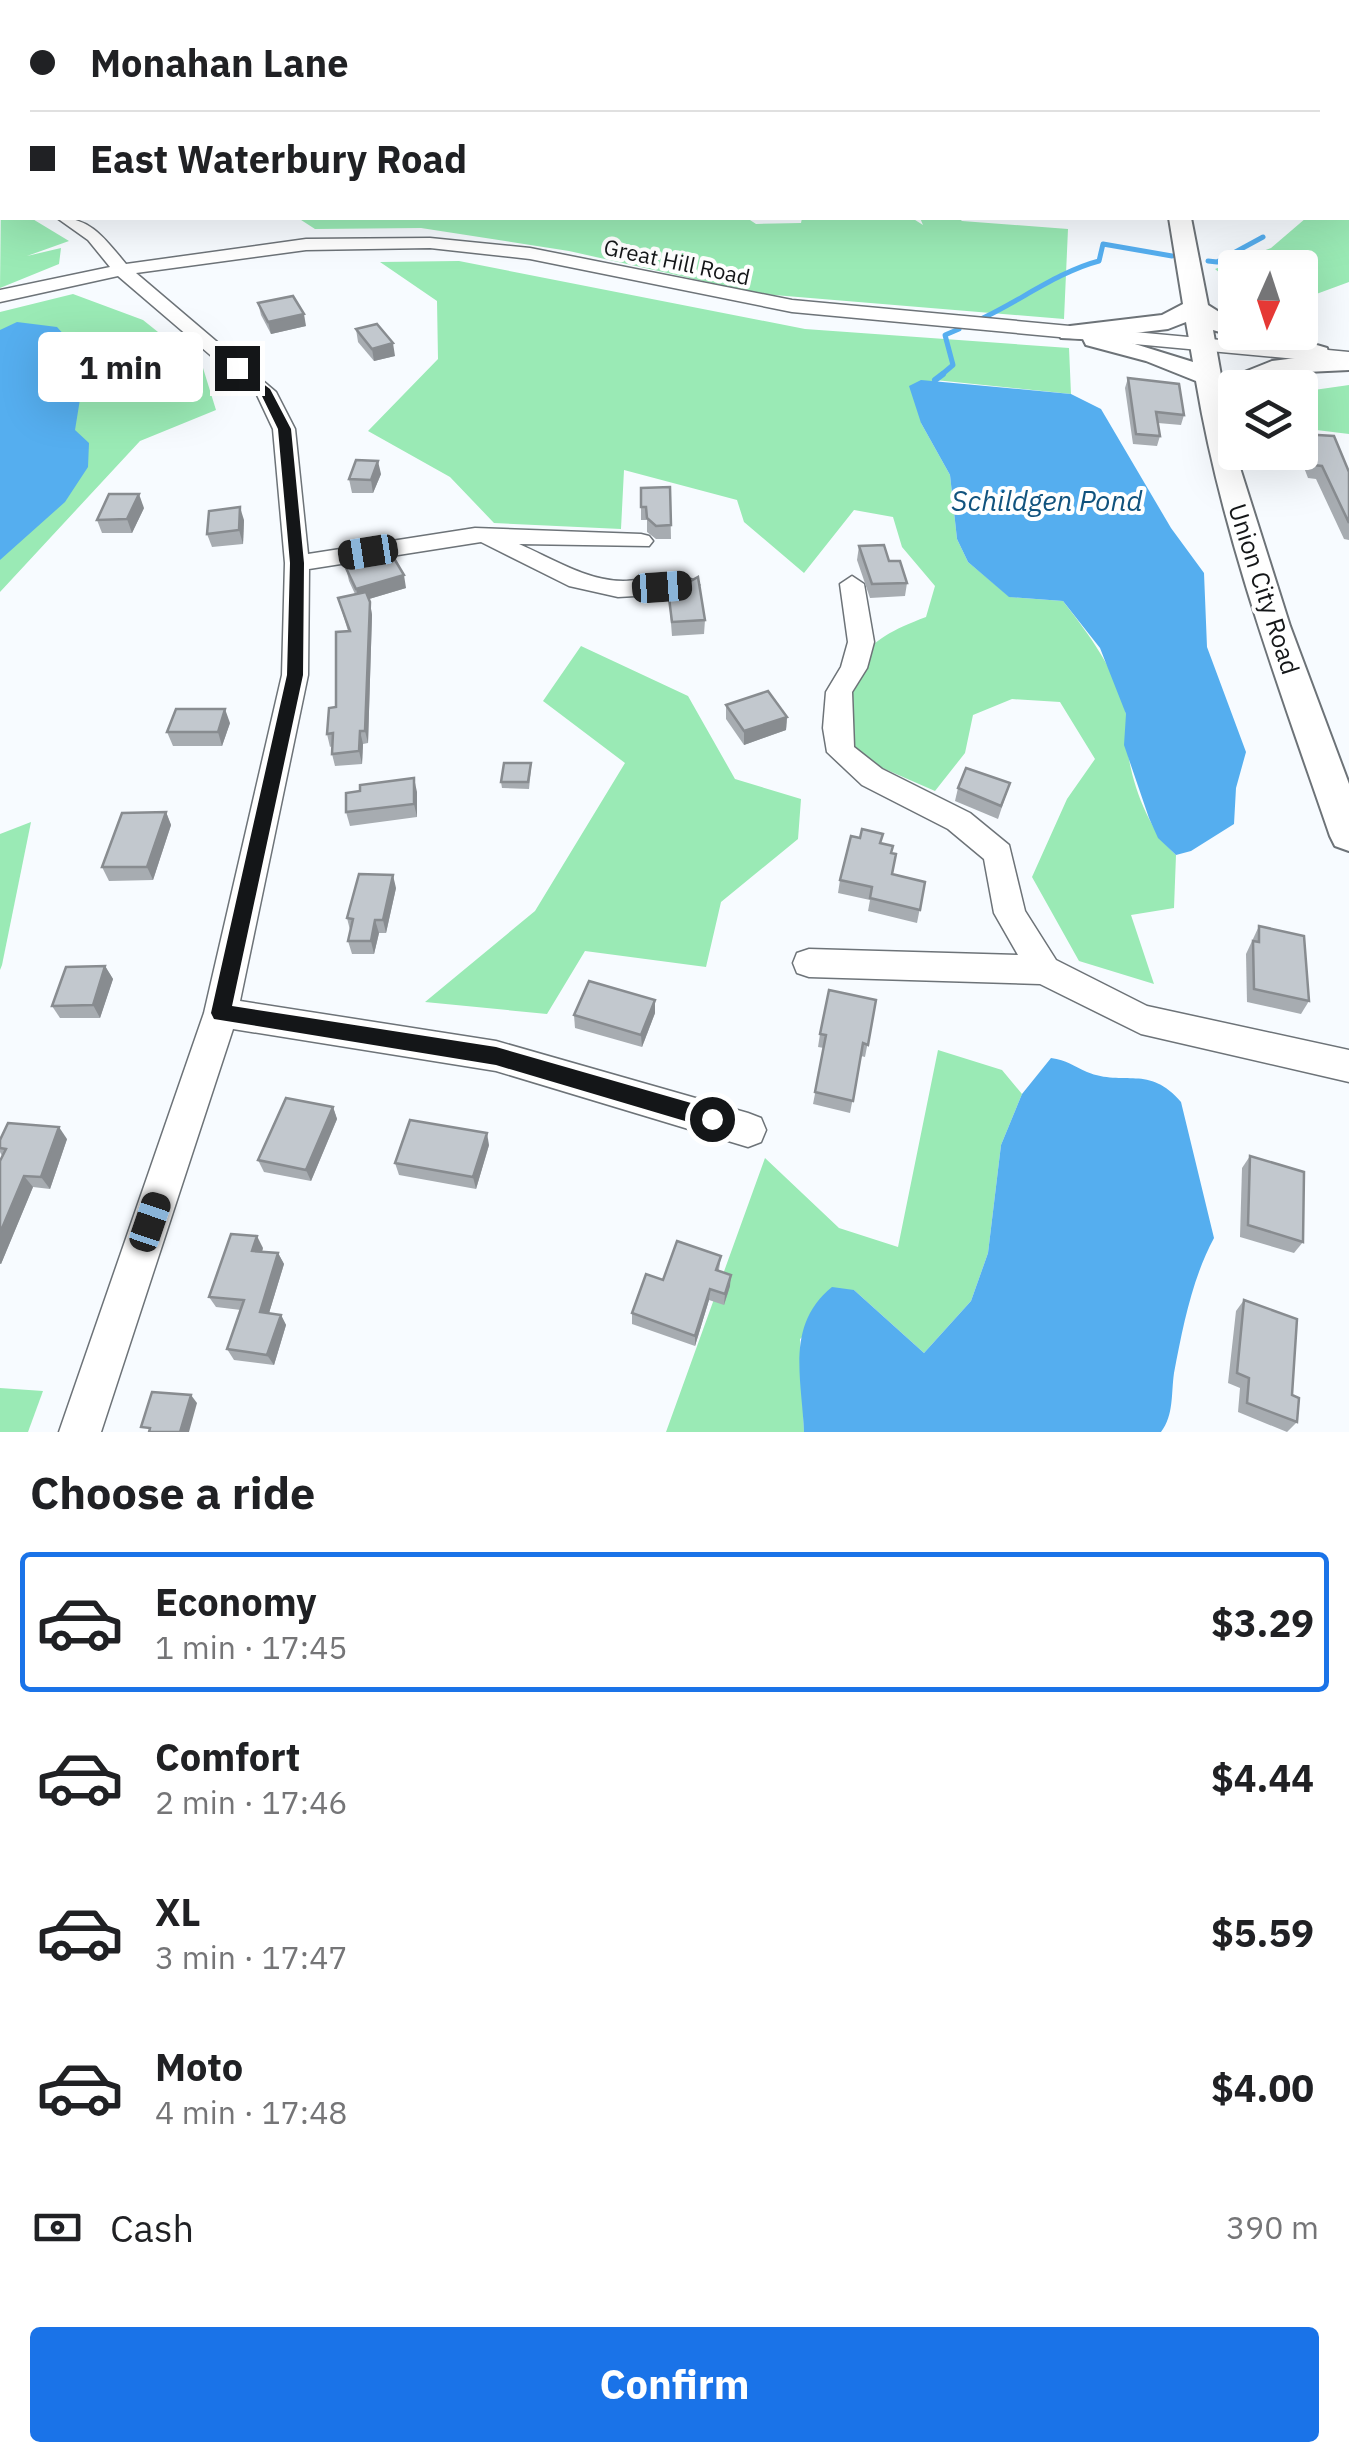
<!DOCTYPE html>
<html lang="en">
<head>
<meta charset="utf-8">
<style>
  body { margin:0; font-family:"IBM Plex Sans",sans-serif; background:#f2f2f2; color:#202124; height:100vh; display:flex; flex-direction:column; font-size:38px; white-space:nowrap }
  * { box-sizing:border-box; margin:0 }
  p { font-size:32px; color:#757577 }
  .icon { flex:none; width:55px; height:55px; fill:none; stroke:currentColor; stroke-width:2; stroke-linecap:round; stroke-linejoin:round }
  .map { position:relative; height:1432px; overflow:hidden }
  .details { display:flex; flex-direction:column; background:#fff; flex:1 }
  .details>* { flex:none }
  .top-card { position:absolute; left:0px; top:0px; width:1350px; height:220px; box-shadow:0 10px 40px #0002; display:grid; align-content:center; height:220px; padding:0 30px; background:#fff }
  .needle { width:65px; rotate:183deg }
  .tools { position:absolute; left:1218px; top:250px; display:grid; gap:20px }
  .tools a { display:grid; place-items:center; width:100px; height:100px; border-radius:10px; background:#fff; box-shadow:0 10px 40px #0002; font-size:50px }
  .end { position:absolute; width:45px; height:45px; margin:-22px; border:12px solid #141618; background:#fff; box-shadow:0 0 0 5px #fff }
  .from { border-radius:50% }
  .bubble { position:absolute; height:70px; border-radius:10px; background:#fff; box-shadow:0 10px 40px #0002; font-size:32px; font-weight:800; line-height:70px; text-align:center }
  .car { position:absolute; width:30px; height:60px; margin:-30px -15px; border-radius:12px; box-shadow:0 0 8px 2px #0007; background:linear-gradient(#222 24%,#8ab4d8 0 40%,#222 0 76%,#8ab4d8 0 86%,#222 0) }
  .top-card b { display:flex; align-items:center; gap:35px; height:95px; font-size:38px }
  .top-card b+b { border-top:2px solid #e0e0e0 }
  .top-card i { width:25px; height:25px; background:#202124 }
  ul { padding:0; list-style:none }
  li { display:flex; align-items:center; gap:30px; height:140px; margin:0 20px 15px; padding:0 10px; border:5px solid transparent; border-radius:10px }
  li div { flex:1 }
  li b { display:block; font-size:38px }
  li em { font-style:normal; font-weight:800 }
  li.active { border-color:#1a73e8 }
  li>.icon { width:90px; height:90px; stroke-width:1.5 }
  h2 { padding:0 30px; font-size:45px; line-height:120px }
  .pay { display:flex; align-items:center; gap:25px; height:110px; padding:0 30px; font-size:38px }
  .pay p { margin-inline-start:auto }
  .button { display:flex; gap:20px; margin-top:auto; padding:20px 30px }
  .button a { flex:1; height:115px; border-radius:10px; background:#1a73e8; color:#fff; font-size:40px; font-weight:800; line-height:115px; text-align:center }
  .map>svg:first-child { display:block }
  .green { fill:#9aeab5 }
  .water { fill:#55aeef }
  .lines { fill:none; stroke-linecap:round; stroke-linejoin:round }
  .stream-far1 { stroke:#55aeef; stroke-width:5 }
  .stream { stroke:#55aeef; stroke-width:6 }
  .river { fill:#55aeef; fill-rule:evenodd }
  .minor-casing { stroke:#6d7378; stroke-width:3 }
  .major-casing { stroke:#6d7378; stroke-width:4 }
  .minor { fill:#fff; fill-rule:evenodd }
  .major { fill:#fff; fill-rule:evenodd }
  .wall { fill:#a7acb1 }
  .shaded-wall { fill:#888c90 }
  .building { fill:#c2c8ce; stroke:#888c90; stroke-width:2.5 }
  .route { fill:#141618 }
  .labels { text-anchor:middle; stroke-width:8; stroke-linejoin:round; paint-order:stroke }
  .far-street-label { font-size:22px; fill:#141618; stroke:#fff }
  .street-label { font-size:25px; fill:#141618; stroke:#fff }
  .water-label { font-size:28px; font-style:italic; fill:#11537e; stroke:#fff }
</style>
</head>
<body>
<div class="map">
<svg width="1349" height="1432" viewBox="0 0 1349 1432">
  <rect width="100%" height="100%" fill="#f7fbff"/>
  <!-- green -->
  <g class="green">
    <polygon points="0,0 551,0 557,2 2,2 0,60"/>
    <polygon points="1349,179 1349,282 1300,300 1300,268 1235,268 1235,285 1215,269 1271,248 1306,218 1348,218"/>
    <polygon points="1,199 2,218 31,218 69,241 27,256 61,248 59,264 0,288"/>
    <polygon points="298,218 747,218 756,224 801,223 802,218 912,218 923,225 920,218 959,218 962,221 1068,229 1064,319 761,294 569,251 421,228 315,229"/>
    <path d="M459,261L805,329L1069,348L1071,394L935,380L921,423L950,475L957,539L968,562L1010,597L1063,601C1089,635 1117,671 1126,714C1129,726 1126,740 1128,753C1133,788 1150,832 1176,855L1174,908L1131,915L1154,984L1079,961L1032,877L1067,799L1095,759L1060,702L1012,699L973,715L965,753L935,791L871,763L849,747C847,670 850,645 926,617L935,586L902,547L893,517L854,510L804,573L744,522L737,500L624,470L621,529L494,523L450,477L368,431L438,359L437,301L380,262Z"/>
    <polygon points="73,294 143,320 203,368 216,410 140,441 0,592 0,312"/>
    <polygon points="1349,385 1349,434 1300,428 1300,392"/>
    <polygon points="581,646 688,696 735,779 801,799 798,839 721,902 706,967 585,951 547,1014 425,1002 535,911 625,763 543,701"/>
    <polygon points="31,822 2,965 0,970 0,834"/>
    <polygon points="938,1050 1002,1070 1022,1094 1001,1145 988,1253 971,1301 924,1353 854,1290 800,1339 804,1432 666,1432 765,1158 839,1228 898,1247"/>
    <polygon points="0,1388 43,1391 28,1432 0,1432"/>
  </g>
  <!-- water -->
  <g class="water">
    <path d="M17,322L57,327C70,342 86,354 92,372L81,393L75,430L89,443L88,467L65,502L0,560V330Z"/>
    <polygon points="921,380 1071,394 1101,409 1171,528 1204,573 1207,647 1246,752 1236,788 1234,824 1191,851 1176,855 1158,838 1149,818 1124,745 1126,714 1100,648 1063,601 1009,597 968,562 957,539 950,475 921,423 909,386"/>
    <path d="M1051,1058C1067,1060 1073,1066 1087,1072C1124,1087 1149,1064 1181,1102L1214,1238C1192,1279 1183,1326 1174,1373C1171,1394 1174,1415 1161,1432H804C802,1379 785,1325 832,1287L854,1290L924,1353L971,1301L988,1253L1001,1145L1022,1094Z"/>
  </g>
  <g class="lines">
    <!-- stream-far1 -->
    <g class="stream-far1">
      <polyline points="1208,261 1217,262 1263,237"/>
      <path d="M983,318C1021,300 1060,271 1099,261L1103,244L1172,256"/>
      <polyline points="940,376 953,365 945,335 959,329"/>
    </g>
    <!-- stream -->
    <polyline class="stream" points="935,380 943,374"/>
    <!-- river -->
    <g class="river">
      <rect x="0" y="32" width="2" height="12"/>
      <rect x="1348" y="94" width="1" height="15"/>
    </g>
    <!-- minor casing -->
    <g class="minor-casing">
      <g id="minor">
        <polygon points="0,176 2,177 2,187 0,186"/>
        <path d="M57,218C90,216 106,240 126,264L306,239L430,238L530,248L792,300L1349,352V364L792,312L530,259L430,248L306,250L136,273L276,392L295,429L308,554L475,528L641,534L649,536L653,541L649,546L519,544C551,558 587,581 623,581C644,581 686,568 699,585L687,593L618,597L569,586L481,542L309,569L308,675L240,1001L496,1041L748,1113L761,1118L766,1130L761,1142L748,1147L496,1071L233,1029L101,1432H59L204,1013L282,675L285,563L273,429L257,395L118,276L0,302V290L110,267L88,240Z"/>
        <polygon points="852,576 864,584 874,642 867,668 852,692 854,747 882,769 970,813 1009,845 1025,911 1056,960 1147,1006 1349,1050 1349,1082 1141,1034 1040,984 809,977 797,973 793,963 797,953 809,949 1018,955 994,913 984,859 948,829 862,785 827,752 823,728 826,692 841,667 848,642 840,584"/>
      </g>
    </g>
    <!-- major casing -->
    <g class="major-casing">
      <g id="major">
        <rect x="0" y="59" width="2" height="10"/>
        <rect x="1348" y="120" width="1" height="12"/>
        <path d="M1169,218H1191L1208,305L1235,322V332H1272L1327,348L1329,356L1349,354V370L1285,373L1252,388H1235V394L1226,398L1235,452L1290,626L1349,784V851L1335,846L1330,836C1279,687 1222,536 1196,381L1146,361L1086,345L1083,339L1061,338L1058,333L1070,326L1162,315L1183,304ZM1186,322L1193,362L1109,336L1168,329ZM1213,330L1304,357L1272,361L1222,381Z"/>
      </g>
    </g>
    <!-- minor -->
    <use href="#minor" class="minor"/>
    <!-- major -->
    <use href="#major" class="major"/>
  </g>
  <!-- wall -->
  <g class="wall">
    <polygon points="258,303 306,326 271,334 261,315"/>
    <polygon points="356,329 395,356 374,361 358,342"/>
    <polygon points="1128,378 1184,415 1181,425 1158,423 1160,436 1157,446 1133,444 1125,388"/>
    <polygon points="1301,434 1349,472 1349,540 1344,539 1316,479 1308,478 1298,452 1300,452"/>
    <polygon points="381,474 373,493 352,493 349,479"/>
    <polygon points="670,487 671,539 656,539 647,532 647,520 641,520 641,488"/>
    <polygon points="144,508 132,533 102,533 97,520"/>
    <polygon points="244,520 243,544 212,547 207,534"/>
    <polygon points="859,546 889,561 907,583 905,596 870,598 857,560"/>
    <polygon points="346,568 406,588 369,599 372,615 368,743 363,744 362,764 335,766 332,754 332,746 330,747 327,734 336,707 348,631 338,598 355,594 349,581"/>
    <polygon points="674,584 705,620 704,634 672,636 669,598 674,598"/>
    <polygon points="726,705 787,717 786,730 744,745 726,719"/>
    <polygon points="230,723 222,746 173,746 167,732"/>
    <polygon points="531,770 529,789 502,788 501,782"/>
    <polygon points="1010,783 998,819 955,801 958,788"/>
    <polygon points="417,792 417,817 350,826 346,812"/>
    <polygon points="166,812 171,825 153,880 109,881 102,867"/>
    <polygon points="880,843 891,853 892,874 925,882 917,923 868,911 870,900 838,893 840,880"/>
    <polygon points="396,888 386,933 379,933 374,954 352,954 348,941 350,930 347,918"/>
    <polygon points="1259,926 1309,1001 1301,1014 1247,1002 1246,954"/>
    <polygon points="105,966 113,979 100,1018 60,1018 52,1006"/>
    <polygon points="876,1000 865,1057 861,1056 850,1113 813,1104 824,1048 818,1047 820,1034"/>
    <polygon points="655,1013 642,1047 575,1028 574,1015"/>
    <polygon points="333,1107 337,1119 311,1181 264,1172 258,1160"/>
    <polygon points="67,1139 50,1189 33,1187 1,1264 0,1264 0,1161 2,1156 0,1152 0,1140"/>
    <polygon points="489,1145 476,1189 399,1175 395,1163"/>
    <polygon points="1250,1156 1303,1242 1294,1253 1240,1237 1242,1168"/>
    <polygon points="263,1248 262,1251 278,1253 284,1264 269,1313 281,1315 286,1325 274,1365 234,1360 227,1349 241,1310 216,1307 209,1297"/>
    <polygon points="721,1256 719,1270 730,1286 724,1305 709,1300 695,1346 632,1324 632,1313 663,1280"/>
    <polygon points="1244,1300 1292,1395 1297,1422 1287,1432 1238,1412 1240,1388 1228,1383 1236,1311"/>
  </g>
  <!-- shaded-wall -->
  <g class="shaded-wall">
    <polygon points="304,314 306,326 271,334 268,322"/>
    <polygon points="393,343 395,356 374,361 372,349"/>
    <polygon points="378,461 381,474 373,493 371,480"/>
    <polygon points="139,494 144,508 132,533 127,519"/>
    <polygon points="240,507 244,520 243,544 239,530"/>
    <polygon points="404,575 406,588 359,602 356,589"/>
    <polygon points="370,602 372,615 368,743 365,731"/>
    <polygon points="225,709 230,723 222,746 218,732"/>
    <polygon points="787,717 786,730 744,745 744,731"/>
    <polygon points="360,731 363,744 362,764 359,751"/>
    <polygon points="414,778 417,792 417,817 414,804"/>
    <polygon points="166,812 171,825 153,880 147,867"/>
    <polygon points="393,875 396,888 386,933 383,920"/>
    <polygon points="375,920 379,933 374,954 371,941"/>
    <polygon points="105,966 113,979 100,1018 93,1005"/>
    <polygon points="655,1000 655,1013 642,1047 641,1035"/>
    <polygon points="333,1107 337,1119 311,1181 306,1170"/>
    <polygon points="59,1127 67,1139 50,1189 41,1177"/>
    <polygon points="487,1133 489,1145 476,1189 473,1177"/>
    <polygon points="24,1176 33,1187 1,1264 0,1263 0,1233"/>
    <polygon points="257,1236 263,1248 259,1262 252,1251"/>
    <polygon points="278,1253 284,1264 266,1323 260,1312"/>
    <polygon points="731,1275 730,1286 724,1305 725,1294"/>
    <polygon points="710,1289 709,1300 695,1346 695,1336"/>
    <polygon points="281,1315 286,1325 274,1365 267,1355"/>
    <polygon points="191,1395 197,1403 189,1432 180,1432"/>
  </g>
  <!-- building -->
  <g class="building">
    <polygon points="293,296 304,314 268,322 258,303"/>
    <polygon points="377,324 393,343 372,349 356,329"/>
    <polygon points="1128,378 1179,384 1184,415 1156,412 1160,436 1136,434"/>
    <polygon points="1301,434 1334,436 1349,472 1349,523 1322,466 1313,465"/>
    <polygon points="356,460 378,461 371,480 349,479"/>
    <polygon points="670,487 671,525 656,526 647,518 646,507 641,507 641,488"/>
    <polygon points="109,494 139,494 127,519 97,520"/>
    <polygon points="240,507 239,530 207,534 209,511"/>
    <polygon points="884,545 889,561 900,561 907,583 872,584 859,546"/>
    <polygon points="392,555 404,575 356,589 346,568"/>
    <polygon points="698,577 705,620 672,622 669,598 675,598 674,584 687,583"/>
    <polygon points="366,592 370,602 365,731 360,731 359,751 332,754 333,733 327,734 329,708 336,707 336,632 350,631 338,598"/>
    <polygon points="768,691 787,717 744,731 726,705"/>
    <polygon points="176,709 225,709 218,732 167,732"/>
    <polygon points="504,763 531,763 528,782 501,782"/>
    <polygon points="966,768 1010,783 1001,806 958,788"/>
    <polygon points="414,778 414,804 346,812 346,793 360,791 360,785"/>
    <polygon points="166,812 147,867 102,867 122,813"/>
    <polygon points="862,829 883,834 880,843 893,846 891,853 896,854 892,874 925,882 920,910 870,898 872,887 840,880 851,836 860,838"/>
    <polygon points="359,874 393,875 383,920 375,920 371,941 348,941 353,919 347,918"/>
    <polygon points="1259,926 1304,936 1309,1001 1254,989 1253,941 1259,942"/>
    <polygon points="105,966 93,1005 52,1006 66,967"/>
    <polygon points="589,981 655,1000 641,1035 574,1015"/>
    <polygon points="829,990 876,1000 868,1045 863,1043 853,1101 815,1092 826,1035 820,1034"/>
    <polygon points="286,1098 333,1107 306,1170 258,1160"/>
    <polygon points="410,1120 487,1133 473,1177 395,1163"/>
    <polygon points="8,1123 59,1127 41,1177 24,1176 0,1233 0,1161 6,1149 0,1148 0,1140"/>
    <polygon points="1250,1156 1304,1172 1303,1242 1248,1225"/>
    <polygon points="231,1234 257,1236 252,1251 278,1253 260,1312 281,1315 267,1355 227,1349 244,1300 209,1297"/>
    <polygon points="677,1241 721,1256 716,1270 731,1275 725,1294 710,1289 695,1336 632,1313 646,1274 663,1280"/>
    <polygon points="1244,1300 1297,1319 1292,1395 1299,1398 1297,1422 1247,1403 1249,1378 1237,1373"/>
    <polygon points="152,1392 191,1395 180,1432 149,1432 150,1428 141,1427"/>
  </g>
  <!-- route -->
  <polygon class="route" points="237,364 270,389 291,429 304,563 303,675 232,1006 496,1047 712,1109 723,1119 720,1126 712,1129 496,1065 214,1019 211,1013 287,675 290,563 278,429 261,394 231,368"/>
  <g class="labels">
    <!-- far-street labels -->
    <g class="far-street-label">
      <text transform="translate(677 262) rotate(12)" y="8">Great Hill Road</text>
    </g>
    <!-- street labels -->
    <g class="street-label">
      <text transform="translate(1264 589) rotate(72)" y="9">Union City Road</text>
    </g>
    <!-- water labels -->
    <g class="water-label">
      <text x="1047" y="511">Schildgen Pond</text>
    </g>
  </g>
</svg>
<div class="tools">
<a><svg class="needle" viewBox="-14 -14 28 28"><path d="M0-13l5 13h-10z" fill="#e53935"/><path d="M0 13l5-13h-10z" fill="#757577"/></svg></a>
<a><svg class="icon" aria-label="layers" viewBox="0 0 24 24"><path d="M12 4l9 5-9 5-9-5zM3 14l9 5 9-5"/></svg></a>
</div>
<i class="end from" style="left:712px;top:1119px"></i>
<i class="end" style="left:237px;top:368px"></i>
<div class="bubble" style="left:38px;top:332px;width:165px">1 min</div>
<i class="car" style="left:368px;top:552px;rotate:261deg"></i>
<i class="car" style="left:662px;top:587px;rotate:86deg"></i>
<i class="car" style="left:150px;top:1222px;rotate:19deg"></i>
<div class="top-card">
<b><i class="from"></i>Monahan Lane</b>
<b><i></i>East Waterbury Road</b>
</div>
</div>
<section class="details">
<h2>Choose a ride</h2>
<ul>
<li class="active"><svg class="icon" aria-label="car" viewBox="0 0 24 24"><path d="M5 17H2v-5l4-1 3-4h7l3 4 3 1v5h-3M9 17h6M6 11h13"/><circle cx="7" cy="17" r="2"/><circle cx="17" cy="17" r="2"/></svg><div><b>Economy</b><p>1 min · 17:45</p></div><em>$3.29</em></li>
<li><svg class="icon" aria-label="car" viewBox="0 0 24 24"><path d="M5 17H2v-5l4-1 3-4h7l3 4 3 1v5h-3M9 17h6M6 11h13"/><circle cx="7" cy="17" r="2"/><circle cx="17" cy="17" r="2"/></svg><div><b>Comfort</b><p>2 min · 17:46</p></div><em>$4.44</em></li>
<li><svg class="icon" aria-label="car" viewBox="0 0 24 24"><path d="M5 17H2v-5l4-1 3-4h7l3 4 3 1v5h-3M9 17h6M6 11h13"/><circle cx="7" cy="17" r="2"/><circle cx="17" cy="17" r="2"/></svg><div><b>XL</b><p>3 min · 17:47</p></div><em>$5.59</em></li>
<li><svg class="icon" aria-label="car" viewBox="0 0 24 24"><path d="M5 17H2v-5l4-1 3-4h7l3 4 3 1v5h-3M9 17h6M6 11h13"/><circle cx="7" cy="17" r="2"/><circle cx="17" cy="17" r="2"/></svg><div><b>Moto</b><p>4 min · 17:48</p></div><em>$4.00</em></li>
</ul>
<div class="pay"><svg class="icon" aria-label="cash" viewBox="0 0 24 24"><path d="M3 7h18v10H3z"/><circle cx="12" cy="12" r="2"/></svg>Cash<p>390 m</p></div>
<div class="button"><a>Confirm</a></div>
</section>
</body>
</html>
